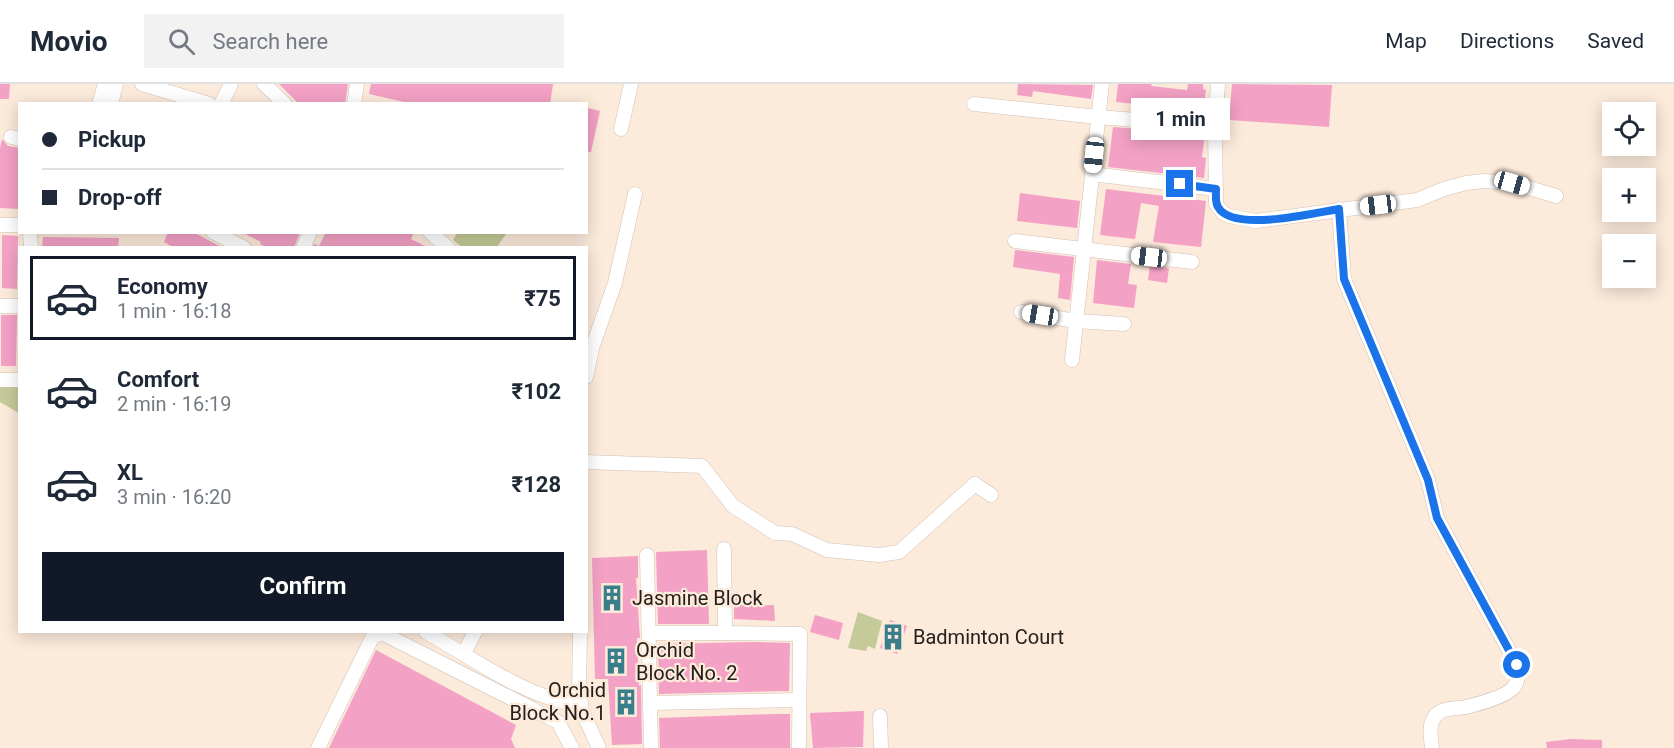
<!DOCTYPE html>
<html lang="en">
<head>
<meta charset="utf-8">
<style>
  body { margin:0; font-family:Roboto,sans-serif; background:#f2f2f3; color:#1f2937; height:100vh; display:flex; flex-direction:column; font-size:22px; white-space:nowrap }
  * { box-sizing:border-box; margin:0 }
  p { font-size:20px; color:#747a83 }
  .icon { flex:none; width:33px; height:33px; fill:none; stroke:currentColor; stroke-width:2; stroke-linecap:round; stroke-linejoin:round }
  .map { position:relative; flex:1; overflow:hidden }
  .side { position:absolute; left:18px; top:162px; width:570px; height:387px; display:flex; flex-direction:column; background:#fff; border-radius:0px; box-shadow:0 3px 15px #0003 }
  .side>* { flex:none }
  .banner { position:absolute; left:18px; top:18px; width:570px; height:132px; border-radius:0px; box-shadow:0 3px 15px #0003; display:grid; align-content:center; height:132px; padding:0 24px; background:#fff }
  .controls { position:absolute; left:1602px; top:18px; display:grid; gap:12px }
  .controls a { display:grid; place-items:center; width:54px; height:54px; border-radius:0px; background:#fff; box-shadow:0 3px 15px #0003; font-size:30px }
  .end { position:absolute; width:27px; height:27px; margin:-14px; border:8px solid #1a73e8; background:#fff; box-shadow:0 0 0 3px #fff }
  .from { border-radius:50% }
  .bubble { position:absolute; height:42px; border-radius:0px; background:#fff; box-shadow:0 3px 15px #0003; font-size:20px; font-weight:700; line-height:42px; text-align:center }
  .car { position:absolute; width:18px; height:36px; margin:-18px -9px; border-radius:8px; box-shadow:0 0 4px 2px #0007; background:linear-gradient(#fff 24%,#345 0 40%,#fff 0 76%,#345 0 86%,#fff 0) }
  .banner b { display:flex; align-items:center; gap:21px; height:57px; font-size:22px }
  .banner b+b { border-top:2px solid #e0e1e3 }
  .banner i { width:15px; height:15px; background:#1f2937 }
  ul { padding:10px 0 0; list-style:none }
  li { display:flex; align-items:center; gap:18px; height:84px; margin:0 12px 9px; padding:0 12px; border:3px solid transparent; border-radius:0px }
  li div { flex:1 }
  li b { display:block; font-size:22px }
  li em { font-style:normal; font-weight:700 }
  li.on { border-color:#111827 }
  li>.icon { width:54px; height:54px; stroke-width:1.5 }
  .primary-button { display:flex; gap:12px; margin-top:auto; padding:12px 24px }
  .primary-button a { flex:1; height:69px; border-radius:0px; background:#111827; color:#fff; font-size:24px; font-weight:700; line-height:69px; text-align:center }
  header { display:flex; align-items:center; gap:36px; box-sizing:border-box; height:84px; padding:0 30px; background:#fff; border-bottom:2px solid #e0e1e3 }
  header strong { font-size:28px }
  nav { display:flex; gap:33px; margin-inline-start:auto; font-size:21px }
  .search { width:420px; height:54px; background:#f2f2f3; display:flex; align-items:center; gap:15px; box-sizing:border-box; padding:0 21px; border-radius:0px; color:#747a83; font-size:22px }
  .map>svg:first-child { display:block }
  .green { fill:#c4ca98 }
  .building { fill:#f3a1c5 }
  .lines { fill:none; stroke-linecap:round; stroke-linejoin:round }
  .minor-casing { stroke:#d2c1b3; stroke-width:15 }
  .minor { stroke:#fff; stroke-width:14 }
  .route { stroke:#1a73e8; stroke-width:8 }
  .labels { text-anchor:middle; stroke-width:4.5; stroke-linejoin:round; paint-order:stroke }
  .poi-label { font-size:20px; fill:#26201b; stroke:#fceadb; text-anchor:start }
</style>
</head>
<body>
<header>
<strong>Movio</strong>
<div class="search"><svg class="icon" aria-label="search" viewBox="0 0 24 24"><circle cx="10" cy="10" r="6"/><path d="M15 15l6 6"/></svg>Search here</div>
<nav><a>Map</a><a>Directions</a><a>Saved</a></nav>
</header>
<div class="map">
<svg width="1674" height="664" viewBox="0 0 1674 664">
  <rect width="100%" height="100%" fill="#fceadb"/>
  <!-- green -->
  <g class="green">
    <polygon points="495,148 506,150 497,163 462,163 453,156 457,149"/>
    <polygon points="0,302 19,302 19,329 0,318"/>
    <polygon points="858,528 882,537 875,565 868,562 866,567 848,564"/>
  </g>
  <!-- building -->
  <g class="building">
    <polygon points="0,0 10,0 9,15 0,15"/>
    <polygon points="279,0 348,0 345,20 299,20"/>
    <polygon points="371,0 553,0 550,20 413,20 369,10"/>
    <polygon points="1018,0 1093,1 1091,15 1033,7 1032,13 1017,11"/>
    <polygon points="1118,0 1152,0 1151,2 1187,6 1188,0 1203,0 1203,5 1206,6 1203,27 1116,18"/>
    <polygon points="1232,0 1332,1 1329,43 1229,36"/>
    <polygon points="588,24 600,27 591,68 586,68"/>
    <polygon points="1113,43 1205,50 1202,73 1206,74 1204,94 1108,83"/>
    <polygon points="2,55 8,62 20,64 20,125 0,124 0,64"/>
    <polygon points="1106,105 1206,117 1201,163 1153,158 1159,122 1141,119 1135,155 1100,151"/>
    <polygon points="1020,109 1080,117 1077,144 1017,137"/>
    <polygon points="168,148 193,148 223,164 175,164 164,158"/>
    <polygon points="241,148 300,148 294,164 268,164 260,160 261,158"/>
    <polygon points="326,148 414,148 411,155 429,164 313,164 314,160 319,162"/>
    <polygon points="2,151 18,152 17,205 2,204"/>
    <polygon points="43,153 119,154 118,164 42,164"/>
    <polygon points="1015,166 1074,173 1070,216 1058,214 1060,190 1013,183"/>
    <polygon points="1097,176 1131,180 1128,200 1137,201 1134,224 1093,219"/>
    <polygon points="1150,182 1169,184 1167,199 1148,196"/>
    <polygon points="1,231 17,231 16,282 1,282"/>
    <polygon points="707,466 709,540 658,540 656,468"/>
    <polygon points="638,472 638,494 636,494 640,554 637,554 639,602 641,601 642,660 612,661 608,595 595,595 592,474"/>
    <polygon points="734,511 746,511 747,522 774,521 775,537 734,535"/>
    <polygon points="815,531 843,539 839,556 810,548"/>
    <polygon points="890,536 907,542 897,570 880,564"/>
    <polygon points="753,558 790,559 789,607 659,610 658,560"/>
    <polygon points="376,566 516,641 511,655 515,664 329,664"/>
    <polygon points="864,627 863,663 813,664 810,629"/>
    <polygon points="774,630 790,630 790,664 660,664 659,634"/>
    <polygon points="1571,655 1602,656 1602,664 1547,664 1546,658"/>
  </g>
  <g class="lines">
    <!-- minor casing -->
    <g class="minor-casing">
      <g id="minor">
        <polyline points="142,0 209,20"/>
        <polyline points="264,0 285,20"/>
        <polyline points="1218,0 1215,42 1216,120 1223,129 1229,132 1256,137 1417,116 1444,105 1466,99 1484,97 1512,99 1556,112"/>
        <polyline points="99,20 105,0"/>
        <polyline points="111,20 116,0"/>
        <polyline points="221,20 231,0"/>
        <polyline points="354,20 357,0"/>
        <polyline points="974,20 1098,33 1199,41"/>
        <polyline points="621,45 631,0"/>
        <polyline points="11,53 20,55"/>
        <polyline points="1092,90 1216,105"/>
        <path d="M1339,125L1344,195L1428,396L1437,434L1517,581C1518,588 1519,596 1514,603C1506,613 1478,620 1466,623C1456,625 1443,623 1435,632C1428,641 1431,654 1432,664"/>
        <polyline points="0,141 20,141"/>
        <polyline points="30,148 31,164"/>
        <polyline points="213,148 244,164"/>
        <polyline points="430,148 448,164"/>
        <polyline points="1015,157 1192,178"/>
        <polyline points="303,164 310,148"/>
        <polyline points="0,222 20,222"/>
        <polyline points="1021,228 1076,237 1124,240"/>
        <polyline points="1072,276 1102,0"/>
        <polyline points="586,293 592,264 615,199 635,110"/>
        <polyline points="0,296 20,296"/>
        <polyline points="586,378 702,382 733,422 775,449 792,450 827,466 879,471 899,468 975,400 991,411"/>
        <polyline points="647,471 650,619"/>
        <path d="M426,548C473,574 527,615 581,621"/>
        <polyline points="580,548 579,607 582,627 599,664"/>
        <polyline points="649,549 725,549 724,465"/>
        <polyline points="725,549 800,550 799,664"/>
        <polyline points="464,569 475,548"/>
        <polyline points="880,632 881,664"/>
        <polyline points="318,664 373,552 382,549 558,638 572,664"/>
        <polyline points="651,664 650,619 799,616"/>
      </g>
    </g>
    <!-- minor -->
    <use href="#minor" class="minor"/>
  </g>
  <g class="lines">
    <!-- route -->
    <path class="route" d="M1180,100L1216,105C1216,111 1215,118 1218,123C1233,149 1313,129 1339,125L1344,195L1428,396L1437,434L1517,581"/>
  </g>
  <!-- icons -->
  <defs>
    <g id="building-bare" transform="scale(2.07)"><path d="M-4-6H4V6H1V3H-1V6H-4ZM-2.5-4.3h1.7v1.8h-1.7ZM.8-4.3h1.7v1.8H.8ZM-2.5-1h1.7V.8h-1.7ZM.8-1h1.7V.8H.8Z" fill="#397f8b" stroke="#fceadb" stroke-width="2.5" paint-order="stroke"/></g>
  </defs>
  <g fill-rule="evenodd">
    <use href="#building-bare" x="612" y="514"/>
    <use href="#building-bare" x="893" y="553"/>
    <use href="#building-bare" x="616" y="577"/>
    <use href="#building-bare" x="626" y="618"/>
  </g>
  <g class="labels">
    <!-- poi labels -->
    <g class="poi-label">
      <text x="632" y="521">Jasmine Block</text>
      <text x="913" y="560">Badminton Court</text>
      <text x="636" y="573">Orchid<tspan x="636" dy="23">Block No. 2</tspan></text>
      <text x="606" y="613" text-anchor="end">Orchid<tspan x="606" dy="23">Block No.1</tspan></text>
    </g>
  </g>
</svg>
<div class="controls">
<a><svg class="icon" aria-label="locate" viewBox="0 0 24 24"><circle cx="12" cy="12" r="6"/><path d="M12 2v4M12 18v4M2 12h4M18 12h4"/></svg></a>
<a>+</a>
<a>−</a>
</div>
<i class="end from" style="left:1517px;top:581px"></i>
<i class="end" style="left:1180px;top:100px"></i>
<div class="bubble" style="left:1131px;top:14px;width:99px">1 min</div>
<i class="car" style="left:1094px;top:71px;rotate:186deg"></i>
<i class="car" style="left:1512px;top:99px;rotate:106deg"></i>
<i class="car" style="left:1378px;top:121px;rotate:263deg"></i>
<i class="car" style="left:1149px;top:173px;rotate:277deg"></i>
<i class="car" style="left:1040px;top:231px;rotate:279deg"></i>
<div class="banner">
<b><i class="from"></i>Pickup</b>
<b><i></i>Drop-off</b>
</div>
<section class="side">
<ul>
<li class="on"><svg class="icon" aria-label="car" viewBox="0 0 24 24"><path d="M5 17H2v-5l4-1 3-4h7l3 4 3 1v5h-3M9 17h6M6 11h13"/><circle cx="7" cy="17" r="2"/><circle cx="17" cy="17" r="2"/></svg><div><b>Economy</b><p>1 min · 16:18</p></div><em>₹75</em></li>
<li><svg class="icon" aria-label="car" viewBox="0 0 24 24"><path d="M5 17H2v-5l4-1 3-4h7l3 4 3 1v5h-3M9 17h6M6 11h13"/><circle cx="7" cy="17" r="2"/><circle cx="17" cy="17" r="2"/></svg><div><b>Comfort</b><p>2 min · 16:19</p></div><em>₹102</em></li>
<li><svg class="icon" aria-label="car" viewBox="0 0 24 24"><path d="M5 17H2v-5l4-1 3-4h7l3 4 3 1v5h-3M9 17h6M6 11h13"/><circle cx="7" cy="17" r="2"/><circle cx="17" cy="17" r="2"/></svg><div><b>XL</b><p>3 min · 16:20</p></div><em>₹128</em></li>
</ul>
<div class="primary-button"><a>Confirm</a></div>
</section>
</div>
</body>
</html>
